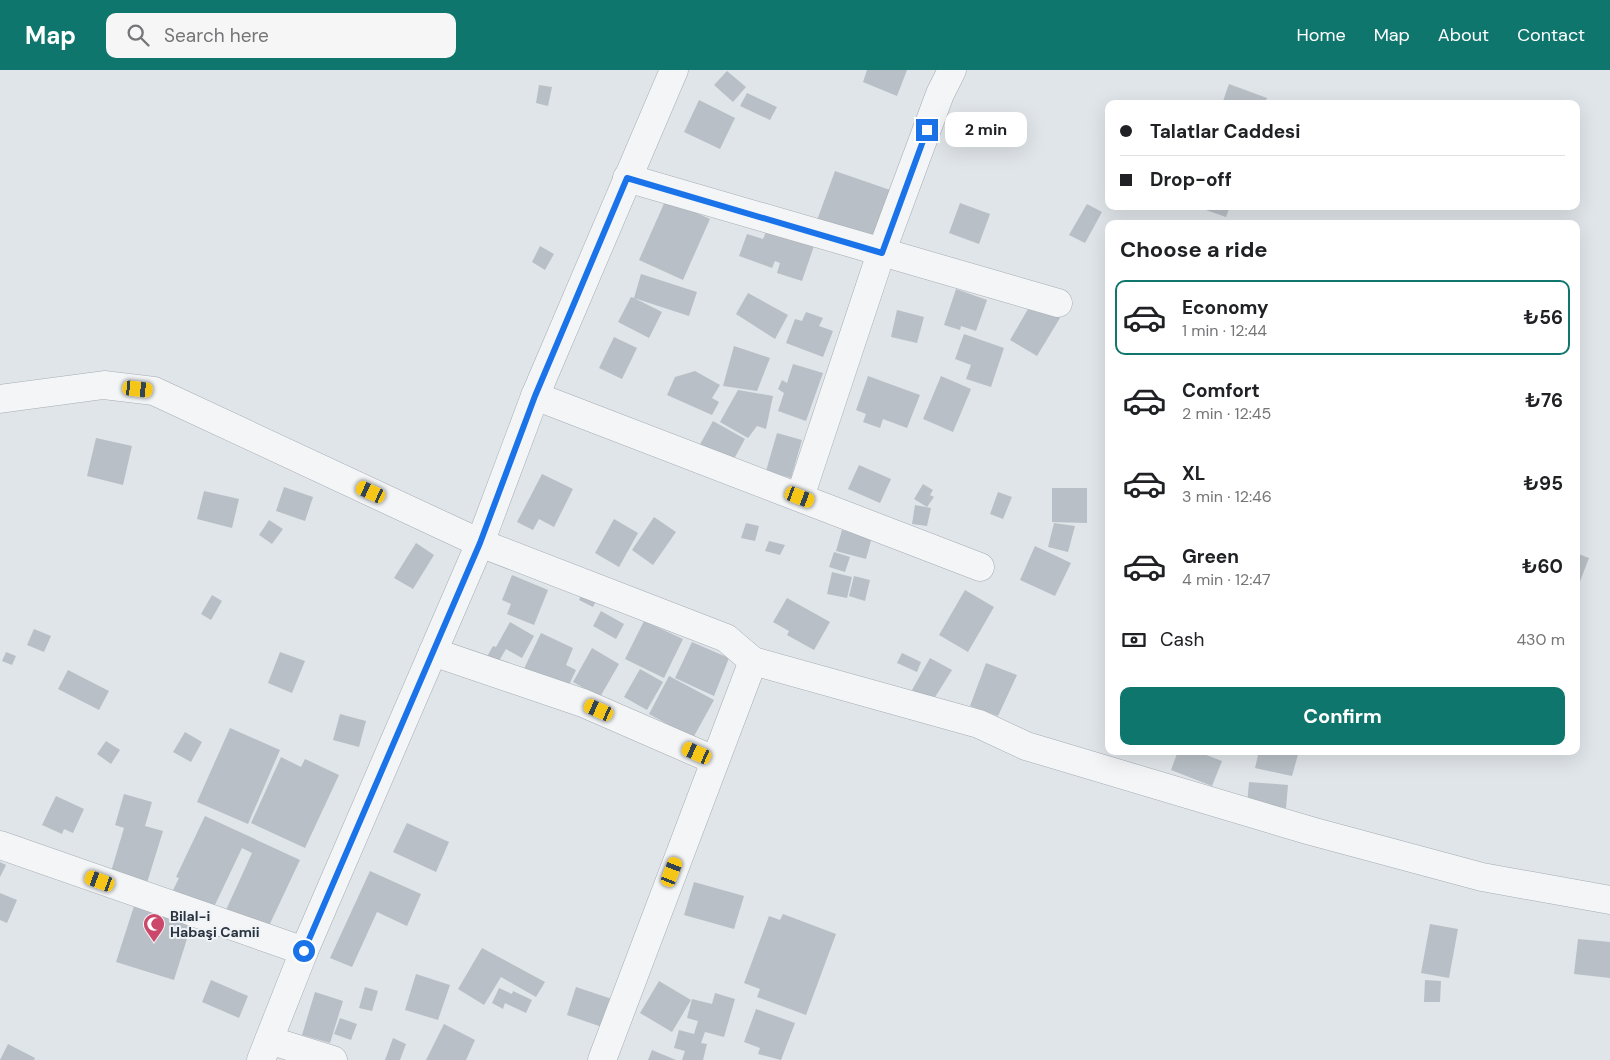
<!DOCTYPE html>
<html lang="en">
<head>
<meta charset="utf-8">
<style>
  body { margin:0; font-family:"DM Sans",sans-serif; background:#f6f6f6; color:#202124; height:100vh; display:flex; flex-direction:column; font-size:19px; white-space:nowrap }
  * { box-sizing:border-box; margin:0 }
  p { font-size:16px; color:#757577 }
  .icon { flex:none; width:28px; height:28px; fill:none; stroke:currentColor; stroke-width:2; stroke-linecap:round; stroke-linejoin:round }
  .map { position:relative; flex:1; overflow:hidden }
  .panel { position:absolute; left:1105px; top:150px; width:475px; height:535px; display:flex; flex-direction:column; background:#fff; border-radius:10px; box-shadow:0 5px 20px #0002 }
  .panel>* { flex:none }
  .guide { position:absolute; left:1105px; top:30px; width:475px; height:110px; border-radius:10px; box-shadow:0 5px 20px #0002; display:grid; align-content:center; height:110px; padding:0 15px; background:#fff }
  .end { position:absolute; width:22px; height:22px; margin:-11px; border:6px solid #1a73e8; background:#fff; box-shadow:0 0 0 2px #fff }
  .from { border-radius:50% }
  .bubble { position:absolute; height:35px; border-radius:10px; background:#fff; box-shadow:0 5px 20px #0002; font-size:16px; font-weight:700; line-height:35px; text-align:center }
  .car { position:absolute; width:15px; height:30px; margin:-15px -8px; border-radius:6px; box-shadow:0 0 4px 1px #0007; background:linear-gradient(#f5c518 24%,#345 0 40%,#f5c518 0 76%,#345 0 86%,#f5c518 0) }
  .guide b { display:flex; align-items:center; gap:18px; height:48px; font-size:19px }
  .guide b+b { border-top:1px solid #e0e0e0 }
  .guide i { width:12px; height:12px; background:#202124 }
  ul { padding:0; list-style:none }
  li { display:flex; align-items:center; gap:15px; height:75px; margin:0 10px 8px; padding:0 5px; border:2px solid transparent; border-radius:10px }
  li div { flex:1 }
  li b { display:block; font-size:19px }
  li em { font-style:normal; font-weight:700 }
  li.current { border-color:#0f766e }
  li>.icon { width:45px; height:45px; stroke-width:1.5 }
  h2 { padding:0 15px; font-size:22px; line-height:60px }
  .pay { display:flex; align-items:center; gap:12px; height:55px; padding:0 15px; font-size:19px }
  .pay p { margin-inline-start:auto }
  .cta { display:flex; gap:10px; margin-top:auto; padding:10px 15px }
  .cta a { flex:1; height:58px; border-radius:10px; background:#0f766e; color:#fff; font-size:20px; font-weight:700; line-height:58px; text-align:center }
  header { display:flex; align-items:center; gap:30px; box-sizing:border-box; height:70px; padding:0 25px; background:#0f766e; color:#fff }
  header strong { font-size:24px }
  nav { display:flex; gap:28px; margin-inline-start:auto; font-size:18px }
  .search { width:350px; height:45px; background:#f6f6f6; display:flex; align-items:center; gap:12px; box-sizing:border-box; padding:0 18px; border-radius:10px; color:#757577; font-size:19px }
  .map>svg:first-child { display:block }
  .building { fill:#b8bfc6 }
  .lines { fill:none; stroke-linecap:round; stroke-linejoin:round }
  .minor-casing { stroke:#a5acb3; stroke-width:29 }
  .minor { stroke:#f3f5f7; stroke-width:28 }
  .route { stroke:#1a73e8; stroke-width:6 }
  .labels { text-anchor:middle; stroke-width:4; stroke-linejoin:round; paint-order:stroke }
  .poi-label { font-size:14px; font-weight:bold; fill:#293440; stroke:#f0f3f6; text-anchor:start }
</style>
</head>
<body>
<header>
<strong>Map</strong>
<div class="search"><svg class="icon" aria-label="search" viewBox="0 0 24 24"><circle cx="10" cy="10" r="6"/><path d="M15 15l6 6"/></svg>Search here</div>
<nav><a>Home</a><a>Map</a><a>About</a><a>Contact</a></nav>
</header>
<div class="map">
<svg width="1610" height="990" viewBox="0 0 1610 990">
  <rect width="100%" height="100%" fill="#e0e5e9"/>
  <!-- building -->
  <g class="building">
    <polygon points="867,0 907,0 897,26 863,12"/>
    <polygon points="727,1 746,17 733,32 714,15"/>
    <polygon points="1229,14 1267,28 1265,34 1222,34"/>
    <polygon points="539,15 552,17 548,36 536,33"/>
    <polygon points="747,23 777,37 770,50 740,36"/>
    <polygon points="699,30 735,48 720,79 684,62"/>
    <polygon points="835,101 896,122 878,174 816,153"/>
    <polygon points="666,129 710,149 683,210 639,190"/>
    <polygon points="960,133 990,144 979,174 949,163"/>
    <polygon points="1087,134 1102,142 1085,173 1069,165"/>
    <polygon points="1204,136 1230,136 1226,147 1203,139"/>
    <polygon points="769,155 816,170 802,211 777,203 780,193 775,191 772,198 739,186 747,164 763,169"/>
    <polygon points="540,176 554,184 545,200 532,192"/>
    <polygon points="641,204 697,222 689,246 634,228 662,242 649,268 618,252 631,227 634,228"/>
    <polygon points="956,219 987,230 976,261 961,256 960,260 944,255"/>
    <polygon points="748,223 788,245 775,269 736,244"/>
    <polygon points="1032,232 1060,248 1037,286 1010,270"/>
    <polygon points="897,240 924,247 917,273 891,267"/>
    <polygon points="806,242 823,248 819,256 833,261 823,287 786,273 795,249 802,251"/>
    <polygon points="964,264 1004,278 991,317 966,309 971,295 955,289"/>
    <polygon points="614,267 637,278 622,309 599,298"/>
    <polygon points="734,276 770,288 757,321 723,316"/>
    <polygon points="793,294 823,303 806,351 778,341 784,323 778,319 782,310 787,313"/>
    <polygon points="695,301 720,315 712,328 719,332 712,345 667,325 675,307"/>
    <polygon points="868,306 920,325 907,358 883,349 880,358 863,352 866,344 856,340"/>
    <polygon points="941,306 971,319 953,362 923,349"/>
    <polygon points="738,320 773,326 766,359 757,356 748,368 720,352"/>
    <polygon points="713,351 745,369 729,398 694,385"/>
    <polygon points="777,363 802,370 791,408 766,401"/>
    <polygon points="96,368 132,376 123,415 87,406"/>
    <polygon points="859,395 891,409 880,433 848,419"/>
    <polygon points="542,404 573,419 554,457 539,449 533,460 517,452"/>
    <polygon points="923,414 933,420 930,425 934,427 927,437 914,429"/>
    <polygon points="284,417 313,427 305,451 276,441"/>
    <polygon points="1052,418 1087,418 1087,453 1052,452"/>
    <polygon points="204,421 239,429 232,458 197,449"/>
    <polygon points="998,422 1012,427 1003,449 990,444"/>
    <polygon points="915,435 931,438 927,456 912,454"/>
    <polygon points="654,447 676,462 653,495 632,480"/>
    <polygon points="614,449 638,463 619,497 595,483"/>
    <polygon points="269,450 283,459 272,474 259,465"/>
    <polygon points="746,453 759,456 755,471 741,468"/>
    <polygon points="1054,453 1075,456 1068,482 1048,477"/>
    <polygon points="842,460 872,467 866,489 836,481"/>
    <polygon points="769,471 785,475 780,485 765,481"/>
    <polygon points="416,473 434,485 413,519 394,508"/>
    <polygon points="1035,476 1071,493 1055,526 1020,510"/>
    <polygon points="834,482 850,487 845,502 829,497"/>
    <polygon points="1576,483 1589,488 1579,514 1576,513"/>
    <polygon points="832,502 852,507 847,528 827,524"/>
    <polygon points="512,505 548,520 534,555 507,544 511,534 502,530"/>
    <polygon points="854,506 870,510 865,531 849,526"/>
    <polygon points="584,519 598,527 593,537 579,530"/>
    <polygon points="965,520 994,537 968,582 939,565"/>
    <polygon points="212,525 222,531 211,550 201,544"/>
    <polygon points="787,528 830,552 814,580 787,565 789,561 773,552"/>
    <polygon points="601,541 624,554 616,569 593,556"/>
    <polygon points="644,551 683,569 664,608 625,589"/>
    <polygon points="510,552 534,566 522,588 506,579 496,596 485,590 493,576 496,577"/>
    <polygon points="34,559 51,566 44,582 27,575"/>
    <polygon points="541,563 573,578 566,595 576,600 568,617 521,605"/>
    <polygon points="692,572 729,588 714,626 675,608"/>
    <polygon points="592,578 619,594 600,627 573,612"/>
    <polygon points="6,582 16,586 12,595 2,591"/>
    <polygon points="280,582 305,591 292,623 268,613"/>
    <polygon points="902,583 921,592 917,602 897,593"/>
    <polygon points="930,588 952,600 932,632 912,620"/>
    <polygon points="986,593 1017,605 998,646 970,636"/>
    <polygon points="640,599 663,612 647,640 624,627"/>
    <polygon points="68,600 109,621 99,640 58,619"/>
    <polygon points="669,606 714,630 693,668 649,644"/>
    <polygon points="340,644 366,651 359,677 333,670"/>
    <polygon points="230,658 280,680 248,754 197,732"/>
    <polygon points="185,662 202,672 191,692 173,682"/>
    <polygon points="106,671 120,680 111,694 97,684"/>
    <polygon points="1178,681 1196,681 1222,691 1212,716 1171,700"/>
    <polygon points="1259,681 1299,681 1292,706 1255,698"/>
    <polygon points="281,687 301,697 305,689 339,705 305,778 251,753"/>
    <polygon points="1249,712 1288,715 1286,738 1247,735"/>
    <polygon points="124,724 152,732 145,756 163,761 146,816 110,805 124,758 115,755"/>
    <polygon points="56,726 84,739 73,763 64,759 62,764 42,755"/>
    <polygon points="205,746 300,790 267,860 226,840 252,783 242,778 213,839 173,820 179,808 176,807"/>
    <polygon points="407,753 449,772 436,802 393,782"/>
    <polygon points="0,792 6,795 0,807"/>
    <polygon points="370,801 421,824 407,856 377,842 352,897 330,888"/>
    <polygon points="694,812 744,826 734,859 684,845"/>
    <polygon points="0,823 17,830 7,853 0,850"/>
    <polygon points="134,836 192,853 174,910 116,892"/>
    <polygon points="783,844 836,864 806,945 757,927 760,919 744,913 769,846 780,850"/>
    <polygon points="1430,854 1458,859 1449,908 1421,903"/>
    <polygon points="1578,869 1610,872 1610,908 1574,904"/>
    <polygon points="482,878 545,912 536,927 501,907 484,935 458,919"/>
    <polygon points="416,904 450,915 438,950 405,940"/>
    <polygon points="211,910 248,926 239,948 202,932"/>
    <polygon points="1425,910 1441,911 1440,932 1424,932"/>
    <polygon points="659,911 691,930 672,962 640,943"/>
    <polygon points="365,917 378,921 372,941 359,938"/>
    <polygon points="576,917 612,929 602,957 567,945"/>
    <polygon points="499,918 512,924 513,921 532,930 526,943 505,933 503,939 492,933"/>
    <polygon points="315,922 343,931 330,973 302,965"/>
    <polygon points="715,923 735,929 724,967 705,962 701,973 707,974 703,990 682,990 685,981 674,978 679,960 694,964 698,951 687,948 692,929 712,934"/>
    <polygon points="756,939 795,953 781,990 758,984 760,978 744,972"/>
    <polygon points="340,948 357,954 351,970 334,964"/>
    <polygon points="444,954 475,970 466,990 426,990"/>
    <polygon points="393,968 406,974 400,990 385,990"/>
    <polygon points="8,974 35,988 34,990 0,990"/>
    <polygon points="652,980 676,990 648,990"/>
  </g>
  <g class="lines">
    <!-- minor casing -->
    <g class="minor-casing">
      <g id="minor">
        <polyline points="627,108 1058,233"/>
        <polyline points="535,326 980,497"/>
        <polyline points="0,329 104,315 154,321 480,473 726,568 753,591 979,654 1026,676 1311,761 1482,807 1610,830"/>
        <polyline points="800,427 881,183 940,24 952,0"/>
        <polyline points="433,582 583,633 714,690"/>
        <polyline points="0,775 304,881"/>
        <polyline points="269,970 333,990"/>
        <polyline points="261,990 304,881 480,473 535,326 674,0"/>
        <polyline points="602,990 753,591"/>
      </g>
    </g>
    <!-- minor -->
    <use href="#minor" class="minor"/>
  </g>
  <g class="lines">
    <!-- route -->
    <polyline class="route" points="304,881 480,473 535,326 627,108 882,183 927,60"/>
  </g>
  <!-- icons -->
  <defs>
    <g id="mosque-pin" transform="scale(1.125)"><path d="M0 17L-7.5 6A9.5 9.5 0 1 1 7.5 6Z" fill="#cc486b" stroke="#f0f3f6"/><path d="M3.5-4.9A6 6 0 1 0 3.5 4.9A5 5 0 1 1 3.5-4.9Z" fill="#fff"/></g>
  </defs>
  <g fill-rule="evenodd">
    <use href="#mosque-pin" x="154" y="854"/>
  </g>
  <g class="labels">
    <!-- poi labels -->
    <g class="poi-label">
      <text x="170" y="851">Bilal-i<tspan x="170" dy="16">Habaşi Camii</tspan></text>
    </g>
  </g>
</svg>
<i class="end from" style="left:304px;top:881px"></i>
<i class="end" style="left:927px;top:60px"></i>
<div class="bubble" style="left:945px;top:42px;width:82px">2 min</div>
<i class="car" style="left:138px;top:319px;rotate:96deg"></i>
<i class="car" style="left:371px;top:422px;rotate:295deg"></i>
<i class="car" style="left:800px;top:427px;rotate:111deg"></i>
<i class="car" style="left:599px;top:640px;rotate:294deg"></i>
<i class="car" style="left:697px;top:683px;rotate:294deg"></i>
<i class="car" style="left:672px;top:802px;rotate:21deg"></i>
<i class="car" style="left:100px;top:811px;rotate:290deg"></i>
<div class="guide">
<b><i class="from"></i>Talatlar Caddesi</b>
<b><i></i>Drop-off</b>
</div>
<section class="panel">
<h2>Choose a ride</h2>
<ul>
<li class="current"><svg class="icon" aria-label="car" viewBox="0 0 24 24"><path d="M5 17H2v-5l4-1 3-4h7l3 4 3 1v5h-3M9 17h6M6 11h13"/><circle cx="7" cy="17" r="2"/><circle cx="17" cy="17" r="2"/></svg><div><b>Economy</b><p>1 min · 12:44</p></div><em>₺56</em></li>
<li><svg class="icon" aria-label="car" viewBox="0 0 24 24"><path d="M5 17H2v-5l4-1 3-4h7l3 4 3 1v5h-3M9 17h6M6 11h13"/><circle cx="7" cy="17" r="2"/><circle cx="17" cy="17" r="2"/></svg><div><b>Comfort</b><p>2 min · 12:45</p></div><em>₺76</em></li>
<li><svg class="icon" aria-label="car" viewBox="0 0 24 24"><path d="M5 17H2v-5l4-1 3-4h7l3 4 3 1v5h-3M9 17h6M6 11h13"/><circle cx="7" cy="17" r="2"/><circle cx="17" cy="17" r="2"/></svg><div><b>XL</b><p>3 min · 12:46</p></div><em>₺95</em></li>
<li><svg class="icon" aria-label="car" viewBox="0 0 24 24"><path d="M5 17H2v-5l4-1 3-4h7l3 4 3 1v5h-3M9 17h6M6 11h13"/><circle cx="7" cy="17" r="2"/><circle cx="17" cy="17" r="2"/></svg><div><b>Green</b><p>4 min · 12:47</p></div><em>₺60</em></li>
</ul>
<div class="pay"><svg class="icon" aria-label="cash" viewBox="0 0 24 24"><path d="M3 7h18v10H3z"/><circle cx="12" cy="12" r="2"/></svg>Cash<p>430 m</p></div>
<div class="cta"><a>Confirm</a></div>
</section>
</div>
</body>
</html>
